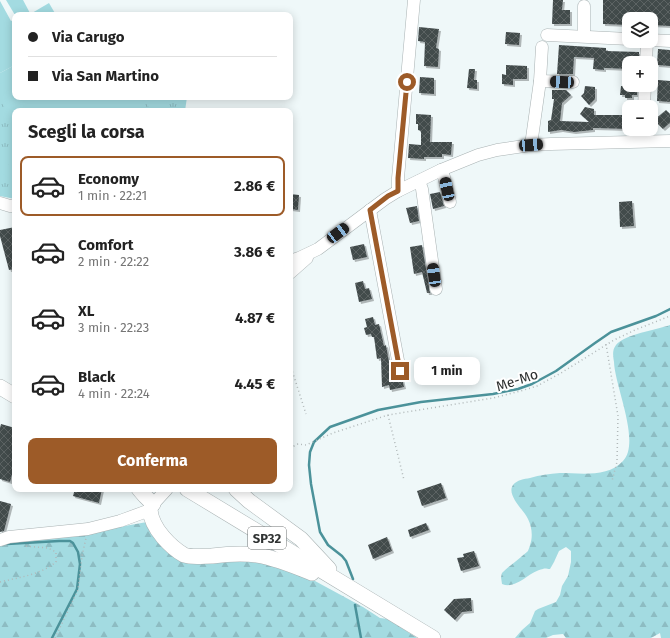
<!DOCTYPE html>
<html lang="it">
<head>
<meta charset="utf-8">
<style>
  body { margin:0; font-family:"Fira Sans",sans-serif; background:#f6f6f6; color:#222; height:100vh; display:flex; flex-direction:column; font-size:15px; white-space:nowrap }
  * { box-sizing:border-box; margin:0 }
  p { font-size:13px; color:#767676 }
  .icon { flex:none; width:22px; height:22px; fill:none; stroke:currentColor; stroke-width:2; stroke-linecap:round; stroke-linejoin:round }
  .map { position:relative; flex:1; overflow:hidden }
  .details { position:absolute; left:12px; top:108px; width:281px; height:384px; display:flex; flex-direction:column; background:#fff; border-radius:8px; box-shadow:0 2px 10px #0003 }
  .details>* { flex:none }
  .hud { position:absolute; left:12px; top:12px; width:281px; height:88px; border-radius:8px; box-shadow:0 2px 10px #0003; display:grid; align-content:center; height:88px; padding:0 16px; background:#fff }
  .controls { position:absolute; left:622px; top:12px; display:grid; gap:8px }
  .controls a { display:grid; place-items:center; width:36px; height:36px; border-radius:8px; background:#fff; box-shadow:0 2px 10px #0003; font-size:20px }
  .end { position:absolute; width:18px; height:18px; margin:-9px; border:5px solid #9d5b28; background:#fff; box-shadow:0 0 0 2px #fff }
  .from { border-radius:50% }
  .bubble { position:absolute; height:28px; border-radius:8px; background:#fff; box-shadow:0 2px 10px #0003; font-size:13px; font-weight:700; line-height:28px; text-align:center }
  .car { position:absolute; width:12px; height:24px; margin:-12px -6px; border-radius:5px; box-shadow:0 0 3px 1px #0007; background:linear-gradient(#222 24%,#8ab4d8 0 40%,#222 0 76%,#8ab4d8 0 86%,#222 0) }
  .hud b { display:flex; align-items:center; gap:14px; height:38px; font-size:15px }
  .hud b+b { border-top:1px solid #e0e0e0 }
  .hud i { width:10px; height:10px; background:#222 }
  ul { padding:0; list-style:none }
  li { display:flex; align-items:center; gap:12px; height:60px; margin:0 8px 6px; padding:0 8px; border:2px solid transparent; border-radius:8px }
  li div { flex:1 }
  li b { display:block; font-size:15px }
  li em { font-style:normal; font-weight:700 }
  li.active { border-color:#9d5b28 }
  li>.icon { width:36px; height:36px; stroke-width:1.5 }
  h2 { padding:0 16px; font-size:18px; line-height:48px }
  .cta { display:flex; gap:8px; margin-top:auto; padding:8px 16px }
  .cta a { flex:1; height:46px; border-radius:8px; background:#9d5b28; color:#fff; font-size:16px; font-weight:700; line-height:46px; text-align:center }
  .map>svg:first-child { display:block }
  .grass { fill:url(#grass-tufts) }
  .forest { fill:url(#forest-firs) }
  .park { fill:#a3dbe1 }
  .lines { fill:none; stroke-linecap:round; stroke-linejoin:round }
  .stream { stroke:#4b929a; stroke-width:2.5 }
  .building { fill:url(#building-cross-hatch); filter:url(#shadow) }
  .minor-casing { stroke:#a9b2b3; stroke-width:13 }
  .major-casing { stroke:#a9b2b3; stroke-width:16 }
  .path { stroke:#b1b8b9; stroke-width:1.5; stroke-dasharray:1 3; stroke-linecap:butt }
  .minor { stroke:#fff; stroke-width:12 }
  .major { stroke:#fff; stroke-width:15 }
  .route { stroke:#9d5b28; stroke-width:5 }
  .labels { text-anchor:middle; stroke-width:4; stroke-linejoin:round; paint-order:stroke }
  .shield { fill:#fff; stroke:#6d7070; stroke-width:1 }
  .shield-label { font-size:13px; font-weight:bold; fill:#2f3232 }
  .street-label { font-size:14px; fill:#2f3232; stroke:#fff }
</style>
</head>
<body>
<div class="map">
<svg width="670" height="638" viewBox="0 0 670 638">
  <defs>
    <pattern id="grass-tufts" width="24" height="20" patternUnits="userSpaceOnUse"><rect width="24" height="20" fill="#a3dbe1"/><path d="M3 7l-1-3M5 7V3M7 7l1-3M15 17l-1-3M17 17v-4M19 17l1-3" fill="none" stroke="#8dbcc2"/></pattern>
    <pattern id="forest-firs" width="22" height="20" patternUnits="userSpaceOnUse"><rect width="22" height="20" fill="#a3dbe1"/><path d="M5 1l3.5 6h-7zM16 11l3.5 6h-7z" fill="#8dbcc2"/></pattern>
    <pattern id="building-cross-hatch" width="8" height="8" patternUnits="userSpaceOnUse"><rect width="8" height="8" fill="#434b4c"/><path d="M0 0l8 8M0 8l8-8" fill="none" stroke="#5c6364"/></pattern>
    <filter id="shadow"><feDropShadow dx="2" dy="2" stdDeviation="0" flood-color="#0004"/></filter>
  </defs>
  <rect width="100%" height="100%" fill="#eff8f9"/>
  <!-- grass -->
  <polygon class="grass" points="15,65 15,97 187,97 185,111 15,111 15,199 0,196 0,73"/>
  <!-- forest -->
  <g class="forest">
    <path d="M670,325V638H661L660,633L651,638H566L563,634L553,635L546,638H515L522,630L530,623L535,611L538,609L556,602L560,595L562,586L568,576L571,562V551L566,547L559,551L554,562L550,569C547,569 545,568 543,569C529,571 517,590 502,584L501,577L502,573C508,567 515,562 521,557C523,555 526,553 528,551C528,551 530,546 530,545C533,537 532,527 528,519C524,510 506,495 513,485C517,480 524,479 530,478C540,475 549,474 560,473C579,473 608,478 623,461C641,442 615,387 614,362C613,356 612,350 616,345C625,334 656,330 670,325Z"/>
    <polygon points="147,522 170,550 267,562 315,581 363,607 380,618 388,619 417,638 0,638 0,541 108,529"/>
  </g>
  <!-- park -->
  <g class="park">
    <polygon points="6,0 23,0 31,15 15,15"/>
    <polygon points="0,1 11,21 15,19 15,65 0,73"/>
    <polygon points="49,3 56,15 33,15 32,13"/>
    <polygon points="15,76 15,86 5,93 0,98 0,84"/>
    <polygon points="15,96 15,97 139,97 146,111 15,111 15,127 2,103"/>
    <polygon points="143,97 168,97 166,106 163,111 151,111"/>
    <polygon points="0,157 4,161 15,169 15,180 7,177 0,171"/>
  </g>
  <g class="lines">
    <!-- stream -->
    <g class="stream">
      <polyline points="5,543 7,544 59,541 70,541 73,543 78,552 80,564 77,589 52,638"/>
      <polyline points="353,579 346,561 342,556 328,545 320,532 311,484 309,465 310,452 314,442 330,427 378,410 421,402 493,394 518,389 532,384 556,371 595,343 611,332 656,316 670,309"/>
      <polyline points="355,605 361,638"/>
    </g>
  </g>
  <!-- building -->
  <g class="building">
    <polygon points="553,0 563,0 562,10 570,10 570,24 552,24"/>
    <polygon points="603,0 670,0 670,26 651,25 651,19 629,19 629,25 603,24"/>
    <polygon points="419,27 439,29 436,48 439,49 438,67 424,66 425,42 418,41"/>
    <polygon points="506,32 520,33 519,45 505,44"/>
    <polygon points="559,45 606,48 606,51 639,52 639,63 629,63 629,69 604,68 604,70 593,69 594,58 574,57 573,74 557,74"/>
    <polygon points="658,49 670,50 670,66 657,65"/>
    <polygon points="506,65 527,66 527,79 513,79 513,85 502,84 502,74 506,75"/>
    <polygon points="469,69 475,69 474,80 477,80 477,89 467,88"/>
    <polygon points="420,77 434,78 434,94 419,93"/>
    <polygon points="658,80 670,81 670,102 657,101"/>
    <polygon points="627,85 637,85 637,95 632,95 632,98 625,98 625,95 620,95 621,86 627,86"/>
    <polygon points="585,86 595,87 595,99 589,105 581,96 584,93"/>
    <polygon points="552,90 566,90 571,95 562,103 560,121 589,122 580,114 585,107 594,109 594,115 629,115 629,129 593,128 593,130 574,132 561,130 548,132 548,121 551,120 554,99 552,99"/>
    <polygon points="666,110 670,114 670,123 663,129 654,120"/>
    <polygon points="416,114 431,115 430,142 452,142 451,155 442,154 442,157 424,157 424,159 408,158 409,144 421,145 421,131 418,130 418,124 416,124"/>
    <polygon points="440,192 444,206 433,209 430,194"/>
    <polygon points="290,194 299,195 298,210 290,209"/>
    <polygon points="632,201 634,226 620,227 619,202"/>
    <polygon points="417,206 419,221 410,223 406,208"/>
    <polygon points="15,227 15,269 9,270 0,236 0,230"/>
    <polygon points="364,244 367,257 353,260 350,247"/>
    <polygon points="422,245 430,293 427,293 422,272 414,274 410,247"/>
    <polygon points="363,281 365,289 369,288 372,299 359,302 355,283"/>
    <polygon points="373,317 375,325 379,324 384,346 386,345 389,362 391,362 393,373 395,378 402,378 404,387 390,390 389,385 382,387 381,358 377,359 374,337 372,337 371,334 366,335 364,328 367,327 365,319"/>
    <polygon points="1,424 15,428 15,464 10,482 0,479 0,428"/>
    <polygon points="441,483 446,498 422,506 417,491"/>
    <polygon points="75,489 102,489 99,503 73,496"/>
    <polygon points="0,501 11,504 4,531 0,532"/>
    <polygon points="426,523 429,530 410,537 408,530"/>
    <polygon points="387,537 392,551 373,559 368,545"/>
    <polygon points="474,551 479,566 461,571 457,558 464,557 463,554"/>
    <polygon points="471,598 472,611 462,612 455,620 444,610 454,599"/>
  </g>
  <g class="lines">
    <!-- minor casing -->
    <g class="minor-casing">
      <g id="minor">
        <polyline points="547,35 629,39"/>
        <polyline points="584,36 584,6"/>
        <polyline points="651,40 670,41"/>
        <polyline points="646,63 647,41"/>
        <polyline points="540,81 573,82"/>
        <polyline points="644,107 645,85"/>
        <polyline points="531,145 540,81 542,47"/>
        <polyline points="441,170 444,177 450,202"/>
        <polyline points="419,181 422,189 436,289"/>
        <polyline points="398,191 398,178 414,0"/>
        <polyline points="0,203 10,206 15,206"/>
        <polyline points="370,210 400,371"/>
        <polyline points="290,261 299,258 318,249 385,199 398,191 441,170 478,155 497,150 531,145 551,144 670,141"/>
        <polyline points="290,273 307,258"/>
        <polyline points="0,540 9,537 88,529 120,521 150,510 156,501 167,489"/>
      </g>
    </g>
    <!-- major casing -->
    <g class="major-casing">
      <g id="major">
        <polyline points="0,387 15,396"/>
        <polyline points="139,489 145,496 153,504"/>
        <polyline points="187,489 433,638"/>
        <polyline points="236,489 249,501 301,539 329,569"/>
        <path d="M150,510C151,520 157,530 163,537C169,544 177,551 184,555C193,558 203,556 212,556C227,554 242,553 257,555C276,558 295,566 312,573"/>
      </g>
    </g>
    <!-- path -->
    <g class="path">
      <polyline points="606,344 618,416 617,462 612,481"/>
      <polyline points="290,364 306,414"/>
      <polyline points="388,415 404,480"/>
      <polyline points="290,448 298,444 306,445 333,433 388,415 493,398 524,390 537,386 561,373 614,340 635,330 670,316"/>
      <path d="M0,582C20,577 40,575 56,562V552L48,548L24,546"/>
      <polyline points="55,638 78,590 82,556 86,538"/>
    </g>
    <!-- minor -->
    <use href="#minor" class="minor"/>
    <!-- major -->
    <use href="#major" class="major"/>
  </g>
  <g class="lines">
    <!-- route -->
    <polyline class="route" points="400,371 370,210 388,196 398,191 398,178 407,82"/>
  </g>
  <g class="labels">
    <!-- shield labels -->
    <rect class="shield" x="248" y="527" width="38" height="22" rx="3"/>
    <g class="shield-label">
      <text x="267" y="543">SP32</text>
    </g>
    <!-- street labels -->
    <g class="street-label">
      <text transform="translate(517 380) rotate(-18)" y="5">Me-Mo</text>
    </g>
  </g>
</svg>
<div class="controls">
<a><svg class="icon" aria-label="layers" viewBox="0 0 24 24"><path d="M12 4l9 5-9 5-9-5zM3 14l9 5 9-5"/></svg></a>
<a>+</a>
<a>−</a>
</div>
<i class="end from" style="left:407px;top:82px"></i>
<i class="end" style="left:400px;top:371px"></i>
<div class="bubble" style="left:414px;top:357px;width:66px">1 min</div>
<i class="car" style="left:562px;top:82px;rotate:273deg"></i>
<i class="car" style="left:531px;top:145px;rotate:86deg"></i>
<i class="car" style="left:447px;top:189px;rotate:348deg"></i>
<i class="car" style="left:338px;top:233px;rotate:53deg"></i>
<i class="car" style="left:434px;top:275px;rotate:352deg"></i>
<div class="hud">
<b><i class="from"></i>Via Carugo</b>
<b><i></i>Via San Martino</b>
</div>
<section class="details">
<h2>Scegli la corsa</h2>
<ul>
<li class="active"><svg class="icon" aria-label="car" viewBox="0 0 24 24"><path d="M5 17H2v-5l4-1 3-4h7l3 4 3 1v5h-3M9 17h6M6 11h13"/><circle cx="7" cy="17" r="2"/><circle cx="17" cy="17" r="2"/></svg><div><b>Economy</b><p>1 min · 22:21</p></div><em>2.86 €</em></li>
<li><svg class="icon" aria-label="car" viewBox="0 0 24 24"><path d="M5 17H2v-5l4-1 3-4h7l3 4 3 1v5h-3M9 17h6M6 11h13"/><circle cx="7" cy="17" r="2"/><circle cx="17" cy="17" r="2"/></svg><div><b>Comfort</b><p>2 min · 22:22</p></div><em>3.86 €</em></li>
<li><svg class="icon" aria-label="car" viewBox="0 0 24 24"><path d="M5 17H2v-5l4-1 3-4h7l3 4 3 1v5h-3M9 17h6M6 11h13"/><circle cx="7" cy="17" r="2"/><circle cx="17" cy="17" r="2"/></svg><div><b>XL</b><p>3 min · 22:23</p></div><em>4.87 €</em></li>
<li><svg class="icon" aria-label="car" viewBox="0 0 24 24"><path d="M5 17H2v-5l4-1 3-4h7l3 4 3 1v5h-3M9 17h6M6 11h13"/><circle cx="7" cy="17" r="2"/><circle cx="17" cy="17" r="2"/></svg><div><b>Black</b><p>4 min · 22:24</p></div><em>4.45 €</em></li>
</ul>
<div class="cta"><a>Conferma</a></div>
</section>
</div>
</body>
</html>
